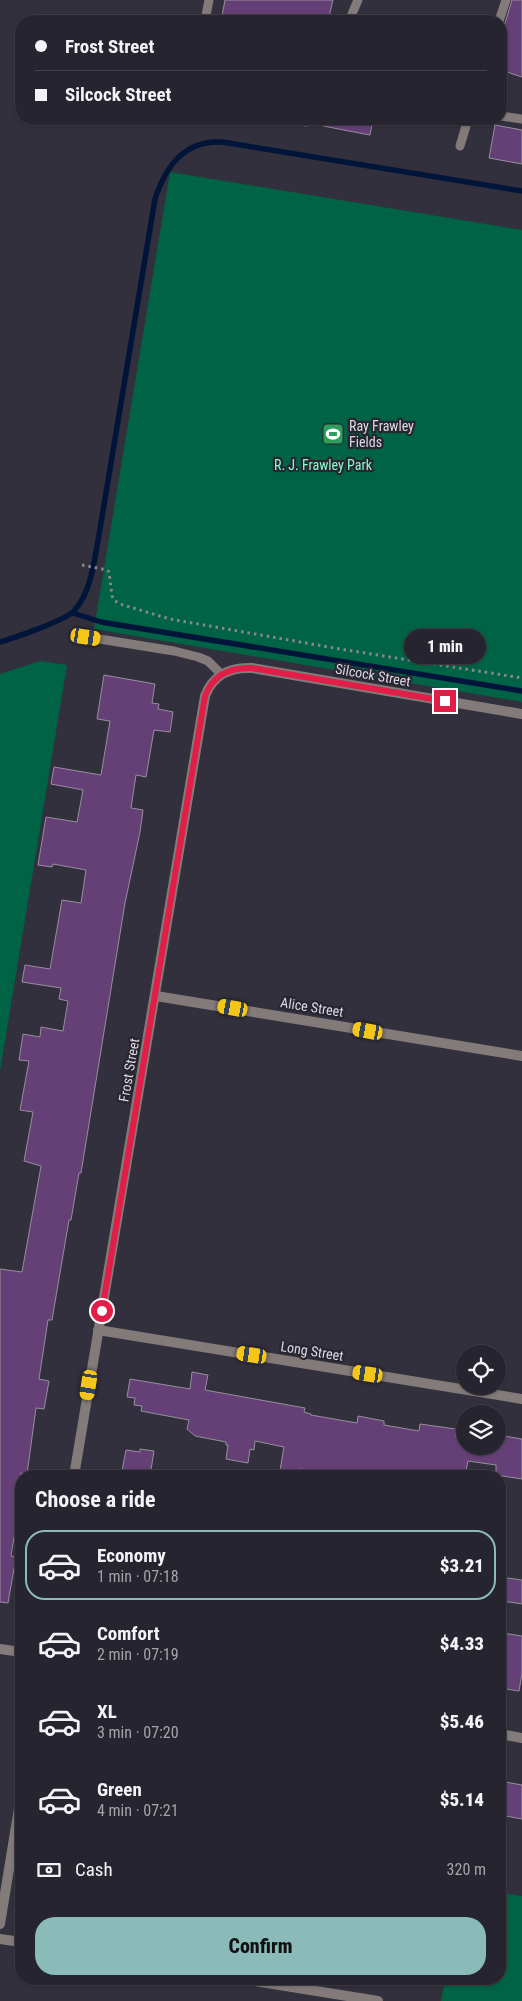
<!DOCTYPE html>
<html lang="en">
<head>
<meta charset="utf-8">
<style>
  body { margin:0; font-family:"Roboto Condensed",sans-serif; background:#32303a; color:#f1f3f6; height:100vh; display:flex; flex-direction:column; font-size:19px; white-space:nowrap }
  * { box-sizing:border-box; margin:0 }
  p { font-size:16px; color:#a4a4aa }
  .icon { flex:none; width:28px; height:28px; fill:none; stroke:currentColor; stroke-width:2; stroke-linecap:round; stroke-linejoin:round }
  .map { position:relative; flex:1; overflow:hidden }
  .drawer { position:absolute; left:15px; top:1470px; width:491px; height:515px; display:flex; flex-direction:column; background:#26242e; border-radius:20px; box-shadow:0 1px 4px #0004,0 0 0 1px #42414a }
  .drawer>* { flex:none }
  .top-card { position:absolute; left:15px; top:15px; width:492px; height:110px; border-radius:20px; box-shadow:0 1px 4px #0004,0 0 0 1px #42414a; display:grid; align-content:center; height:110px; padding:0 20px; background:#26242e }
  .tools { position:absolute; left:456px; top:1345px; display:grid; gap:10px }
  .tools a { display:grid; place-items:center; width:50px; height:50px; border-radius:50%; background:#26242e; box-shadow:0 1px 4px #0004,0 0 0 1px #42414a; font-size:25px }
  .end { position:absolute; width:22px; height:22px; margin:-11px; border:6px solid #e11d48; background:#fff; box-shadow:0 0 0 2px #fff }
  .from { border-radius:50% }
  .bubble { position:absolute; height:35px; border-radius:18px; background:#26242e; box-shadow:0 1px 4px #0004,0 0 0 1px #42414a; font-size:16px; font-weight:800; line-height:35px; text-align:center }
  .car { position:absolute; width:15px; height:30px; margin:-15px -8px; border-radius:6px; box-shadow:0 0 4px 1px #0007; background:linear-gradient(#f5c518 24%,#345 0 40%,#f5c518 0 76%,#345 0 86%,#f5c518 0) }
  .top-card b { display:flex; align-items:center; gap:18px; height:48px; font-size:19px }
  .top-card b+b { border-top:1px solid #42414a }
  .top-card i { width:12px; height:12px; background:#f1f3f6 }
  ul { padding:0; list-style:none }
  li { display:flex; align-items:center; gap:15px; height:70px; margin:0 10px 8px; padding:0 10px; border:2px solid transparent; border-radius:20px }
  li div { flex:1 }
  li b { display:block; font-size:19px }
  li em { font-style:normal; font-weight:800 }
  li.on { border-color:#8bbbb9 }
  li>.icon { width:45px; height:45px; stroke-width:1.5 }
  h2 { padding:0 20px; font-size:22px; line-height:60px }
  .pay { display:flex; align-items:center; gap:12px; height:55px; padding:0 20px; font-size:19px }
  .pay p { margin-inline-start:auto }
  .button { display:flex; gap:10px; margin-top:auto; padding:10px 20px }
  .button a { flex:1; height:58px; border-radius:20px; background:#8bbbb9; color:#111; font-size:20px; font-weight:800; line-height:58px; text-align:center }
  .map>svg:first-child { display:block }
  .green { fill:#006345 }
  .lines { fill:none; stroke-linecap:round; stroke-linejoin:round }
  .stream { stroke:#001539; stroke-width:5.5 }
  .building { fill:#654077; stroke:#978e9c }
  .path { stroke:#888690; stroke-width:3; stroke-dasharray:2.5 4; stroke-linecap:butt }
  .service { stroke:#837b7a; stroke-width:9 }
  .minor { stroke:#837b7a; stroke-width:10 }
  .route { stroke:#e11d48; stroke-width:6 }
  .labels { text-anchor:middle; stroke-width:4.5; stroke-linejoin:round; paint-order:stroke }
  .poi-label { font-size:14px; fill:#dbdae2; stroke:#292632; text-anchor:start }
  .park-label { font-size:14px; fill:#87faca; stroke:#292632 }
  .street-label { font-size:14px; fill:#dbdae2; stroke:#292632 }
</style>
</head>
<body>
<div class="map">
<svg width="522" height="2001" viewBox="0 0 522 2001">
  <rect width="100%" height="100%" fill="#33303d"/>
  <!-- green -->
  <g class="green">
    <polygon points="170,172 522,230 522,702 94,629"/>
    <polygon points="40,661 67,665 0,1071 0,674"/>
    <polygon points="500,1893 522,1896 522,2001 441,2001 445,1979 500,1979"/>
  </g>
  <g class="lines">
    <!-- stream -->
    <g class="stream">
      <polyline points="73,613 101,622 522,691"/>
      <path d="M0,642C14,638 66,620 74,611C92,591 94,560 99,535L155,199C166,166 184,140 222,142L522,191"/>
    </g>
  </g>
  <!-- building -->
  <g class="building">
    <polygon points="225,0 333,0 328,21 221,21"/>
    <polygon points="512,0 522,0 522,77 501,70 501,27 505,23"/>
    <polygon points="324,119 373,119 370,135 323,126"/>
    <polygon points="495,125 522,130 522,164 489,158"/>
    <polygon points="104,675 155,684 152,703 159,704 158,709 173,712 170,732 154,730 146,777 136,775 131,808 143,810 140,832 125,903 81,1173 79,1173 71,1220 69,1220 52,1320 48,1320 39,1379 49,1381 44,1409 36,1408 27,1474 21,1473 21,1507 19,1507 11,1556 16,1557 8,1603 0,1602 0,1269 22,1272 41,1166 24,1161 33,1112 20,1110 29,1061 19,1060 23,1034 40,1037 41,1027 63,1031 68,1001 59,999 61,988 22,982 25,965 50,969 62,900 81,903 86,870 53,864 52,867 38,865 46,817 77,822 83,790 51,784 54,767 101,775 110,721 97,719"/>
    <polygon points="192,1372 208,1375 205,1390 305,1408 304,1412 311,1414 311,1415 357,1423 358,1416 384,1421 384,1425 419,1431 420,1424 456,1429 455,1436 465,1437 465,1446 498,1446 498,1435 522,1439 522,1479 496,1475 496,1465 468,1461 465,1476 354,1476 300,1469 299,1476 279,1476 284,1447 255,1441 254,1450 250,1449 248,1463 226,1459 228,1445 226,1445 226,1442 195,1436 187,1429 189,1420 141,1411 142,1406 134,1405 135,1398 127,1397 130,1379 190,1389"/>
    <polygon points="140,1449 154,1451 150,1476 121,1476 126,1450 140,1452"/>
    <polygon points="500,1577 522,1580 522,1604 503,1601 504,1596 500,1595"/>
    <polygon points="502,1633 522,1636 522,1673 519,1691 500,1688 500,1635 502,1635"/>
    <polygon points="500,1781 522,1785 522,1819 500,1815"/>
  </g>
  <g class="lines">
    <!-- path -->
    <polyline class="path" points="82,565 107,570 109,572 112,596 115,601 123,605 170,619 340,649 522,678"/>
    <!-- service -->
    <g class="service">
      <polyline points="205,21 209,0"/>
      <polyline points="349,21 358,0"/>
      <polyline points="499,21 506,0"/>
      <polyline points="501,116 522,119"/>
      <polyline points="290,119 306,122 318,119"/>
      <polyline points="460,146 468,119"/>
      <polyline points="87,637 174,651 198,657 208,661 220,673"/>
    </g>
    <!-- minor -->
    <g class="minor">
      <polyline points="156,996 522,1056"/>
      <polyline points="98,1330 522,1399"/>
      <path d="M74,1476L205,696C213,675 229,667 252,668L522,714"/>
      <polyline points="0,1649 21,1652"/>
      <polyline points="500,1734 522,1738"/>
      <polyline points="0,1924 21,1796"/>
      <polyline points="0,1939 21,1942"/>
      <polyline points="242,1979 378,2001"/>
    </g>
  </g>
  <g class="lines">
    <!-- route -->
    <path class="route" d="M102,1311L205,696C213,675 229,667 252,668L445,701"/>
  </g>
  <!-- icons -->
  <defs>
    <g id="stadium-square" transform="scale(1.125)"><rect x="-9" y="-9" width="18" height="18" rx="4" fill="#2e9e5b" stroke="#292632"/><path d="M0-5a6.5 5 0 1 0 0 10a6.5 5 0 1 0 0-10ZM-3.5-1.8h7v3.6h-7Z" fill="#fff"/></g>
  </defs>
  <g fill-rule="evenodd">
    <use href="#stadium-square" x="333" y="434"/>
  </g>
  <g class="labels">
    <!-- poi labels -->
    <g class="poi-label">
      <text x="349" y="431">Ray Frawley<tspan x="349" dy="16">Fields</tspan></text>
    </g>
    <!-- park labels -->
    <g class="park-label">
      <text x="323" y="470">R. J. Frawley Park</text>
    </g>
    <!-- street labels -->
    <g class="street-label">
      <text transform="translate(373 675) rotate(10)" y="5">Silcock Street</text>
      <text transform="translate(312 1007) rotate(9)" y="5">Alice Street</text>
      <text transform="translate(129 1070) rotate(-80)" y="5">Frost Street</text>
      <text transform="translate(312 1351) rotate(9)" y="5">Long Street</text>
    </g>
  </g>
</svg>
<div class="tools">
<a><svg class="icon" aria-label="locate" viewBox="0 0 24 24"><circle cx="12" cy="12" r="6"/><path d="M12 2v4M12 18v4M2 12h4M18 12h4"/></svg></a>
<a><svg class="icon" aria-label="layers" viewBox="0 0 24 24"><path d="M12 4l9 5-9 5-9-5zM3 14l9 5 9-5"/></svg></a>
</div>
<i class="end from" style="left:102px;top:1311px"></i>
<i class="end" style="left:445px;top:701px"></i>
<div class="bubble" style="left:404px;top:629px;width:82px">1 min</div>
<i class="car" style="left:86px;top:637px;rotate:99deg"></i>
<i class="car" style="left:233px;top:1008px;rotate:280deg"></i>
<i class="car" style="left:368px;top:1031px;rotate:280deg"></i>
<i class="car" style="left:252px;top:1355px;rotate:279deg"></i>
<i class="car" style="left:368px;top:1374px;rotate:279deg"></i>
<i class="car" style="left:89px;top:1385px;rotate:189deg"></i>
<div class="top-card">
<b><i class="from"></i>Frost Street</b>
<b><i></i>Silcock Street</b>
</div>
<section class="drawer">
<h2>Choose a ride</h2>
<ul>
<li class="on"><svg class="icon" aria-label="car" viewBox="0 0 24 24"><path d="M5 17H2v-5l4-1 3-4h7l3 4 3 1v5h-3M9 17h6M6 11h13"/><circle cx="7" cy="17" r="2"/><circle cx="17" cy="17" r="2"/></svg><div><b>Economy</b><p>1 min · 07:18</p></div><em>$3.21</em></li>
<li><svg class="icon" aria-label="car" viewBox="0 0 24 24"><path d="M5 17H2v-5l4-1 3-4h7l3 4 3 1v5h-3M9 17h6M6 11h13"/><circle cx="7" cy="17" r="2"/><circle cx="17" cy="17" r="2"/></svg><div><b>Comfort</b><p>2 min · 07:19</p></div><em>$4.33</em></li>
<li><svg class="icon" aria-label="car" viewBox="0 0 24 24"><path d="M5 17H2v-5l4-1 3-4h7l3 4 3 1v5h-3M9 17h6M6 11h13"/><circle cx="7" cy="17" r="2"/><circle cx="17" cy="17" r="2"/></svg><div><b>XL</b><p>3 min · 07:20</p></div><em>$5.46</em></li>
<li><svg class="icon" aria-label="car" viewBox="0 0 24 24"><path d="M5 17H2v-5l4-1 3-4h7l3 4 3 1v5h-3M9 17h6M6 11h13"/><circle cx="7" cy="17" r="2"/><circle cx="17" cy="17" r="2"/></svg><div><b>Green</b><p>4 min · 07:21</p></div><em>$5.14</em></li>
</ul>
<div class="pay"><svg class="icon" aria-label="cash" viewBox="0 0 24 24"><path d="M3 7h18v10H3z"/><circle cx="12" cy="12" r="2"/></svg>Cash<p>320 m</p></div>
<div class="button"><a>Confirm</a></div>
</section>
</div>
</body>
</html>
